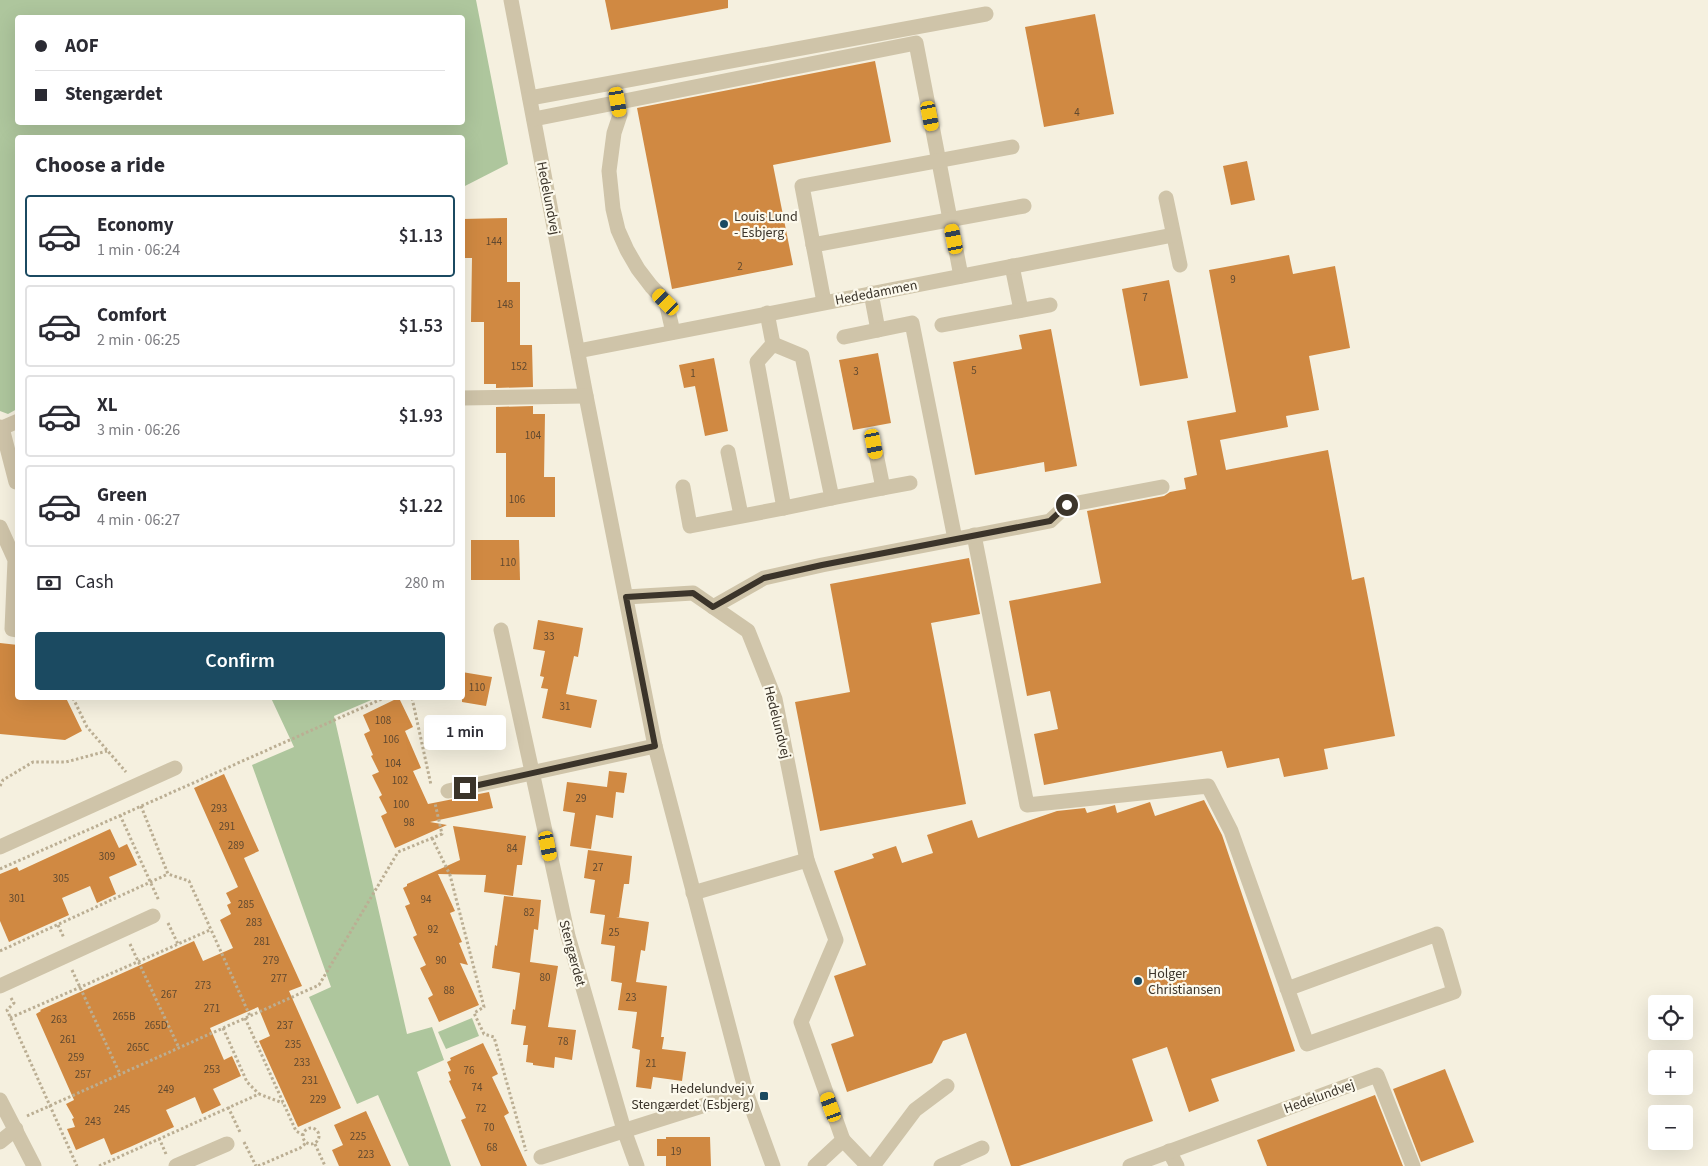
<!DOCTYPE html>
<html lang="en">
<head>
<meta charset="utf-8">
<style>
  body { margin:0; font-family:"Source Sans 3",sans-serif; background:#f7f7f7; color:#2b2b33; height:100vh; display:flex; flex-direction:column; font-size:19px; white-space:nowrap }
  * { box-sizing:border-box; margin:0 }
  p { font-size:16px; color:#7c7c81 }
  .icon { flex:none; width:28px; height:28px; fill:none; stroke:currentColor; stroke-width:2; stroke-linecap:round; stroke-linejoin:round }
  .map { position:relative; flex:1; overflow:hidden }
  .details { position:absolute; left:15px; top:135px; width:450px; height:565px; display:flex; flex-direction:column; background:#fff; border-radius:5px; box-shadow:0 5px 20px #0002 }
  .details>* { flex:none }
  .hud { position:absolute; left:15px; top:15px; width:450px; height:110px; border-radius:5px; box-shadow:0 5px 20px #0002; display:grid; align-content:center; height:110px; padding:0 20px; background:#fff }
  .controls { position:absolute; left:1648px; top:995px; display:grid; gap:10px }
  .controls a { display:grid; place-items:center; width:45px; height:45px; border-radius:5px; background:#fff; box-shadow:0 5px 20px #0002; font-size:25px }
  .end { position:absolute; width:22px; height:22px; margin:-11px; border:6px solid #3b342a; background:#fff; box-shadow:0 0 0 2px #fff }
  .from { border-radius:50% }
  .bubble { position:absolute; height:35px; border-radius:5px; background:#fff; box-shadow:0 5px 20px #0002; font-size:16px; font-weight:600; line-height:35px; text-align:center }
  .car { position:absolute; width:15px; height:30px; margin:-15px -8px; border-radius:6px; box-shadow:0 0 4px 1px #0007; background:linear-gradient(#f5c518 24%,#345 0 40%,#f5c518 0 76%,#345 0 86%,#f5c518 0) }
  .hud b { display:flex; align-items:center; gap:18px; height:48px; font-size:19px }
  .hud b+b { border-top:1px solid #e1e1e2 }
  .hud i { width:12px; height:12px; background:#2b2b33 }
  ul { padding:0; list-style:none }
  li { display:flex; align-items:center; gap:15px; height:82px; margin:0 10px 8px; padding:0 10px; border:2px solid #e1e1e2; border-radius:5px }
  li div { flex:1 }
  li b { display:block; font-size:19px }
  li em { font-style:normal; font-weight:600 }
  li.current { border-color:#1b4a61 }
  li>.icon { width:45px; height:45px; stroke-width:1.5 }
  h2 { padding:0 20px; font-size:22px; line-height:60px }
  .pay { display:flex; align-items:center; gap:12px; height:55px; padding:0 20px; font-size:19px }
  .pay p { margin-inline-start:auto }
  .button { display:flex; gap:10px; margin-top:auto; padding:10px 20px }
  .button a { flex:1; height:58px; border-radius:5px; background:#1b4a61; color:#fff; font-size:20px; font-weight:600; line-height:58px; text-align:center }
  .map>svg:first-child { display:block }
  .green { fill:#aec69d; fill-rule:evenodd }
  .building { fill:#d08942 }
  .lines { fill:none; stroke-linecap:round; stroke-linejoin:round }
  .path { stroke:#bbae93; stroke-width:3; stroke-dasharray:2.5 2.5; stroke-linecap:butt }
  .minor { stroke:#cfc4a9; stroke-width:15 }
  .route { stroke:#3b342a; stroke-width:6 }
  .poi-dot { fill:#1b4a61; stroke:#fcf9ec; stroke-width:2 }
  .labels { text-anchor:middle; stroke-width:4.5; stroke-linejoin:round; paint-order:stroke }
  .number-label { font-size:11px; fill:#604930 }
  .street-label { font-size:14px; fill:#3b342a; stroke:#fcf9ec }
  .poi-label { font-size:14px; fill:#3b342a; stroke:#fcf9ec; text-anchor:start }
</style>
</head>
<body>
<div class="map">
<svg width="1708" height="1166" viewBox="0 0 1708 1166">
  <rect width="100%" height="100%" fill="#f5f0df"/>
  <!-- green -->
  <g class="green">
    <path d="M0,0H476L508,164L463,187L462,138H18L17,409L8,414L0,411ZM18,18H462V122H18Z"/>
    <polygon points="271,698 376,698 334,716 407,1034 432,1027 444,1060 417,1072 451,1166 409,1166 378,1095 357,1104 309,997 331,987 252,765 294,747"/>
    <polygon points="472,1018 479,1036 446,1049 438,1032"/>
  </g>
  <!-- building -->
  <g class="building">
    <polygon points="605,0 728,0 728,8 611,30"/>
    <polygon points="1095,14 1114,114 1044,127 1025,27"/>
    <polygon points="875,61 891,142 773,165 793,265 672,289 637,108"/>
    <polygon points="1247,161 1255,200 1231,205 1223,166"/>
    <polygon points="507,218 507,282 520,282 520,345 532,345 533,387 496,388 496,384 484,384 484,322 471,322 472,258 462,258 462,219"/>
    <polygon points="1289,255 1293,274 1335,266 1350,348 1309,356 1319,410 1286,416 1288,427 1220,440 1226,470 1328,450 1352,580 1364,577 1395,736 1324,749 1328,769 1284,777 1279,758 1227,768 1222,751 1044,785 1034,734 1058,729 1050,691 1027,696 1009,601 1101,583 1087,511 1164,496 1170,492 1186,489 1184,478 1197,475 1187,421 1236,412 1209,270"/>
    <polygon points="1169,280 1188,378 1140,386 1122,289"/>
    <polygon points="1051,329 1077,466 1045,472 1044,462 975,475 953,362 1022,349 1019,335"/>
    <polygon points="878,353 891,423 853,430 839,360"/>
    <polygon points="714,358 728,431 705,436 695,386 684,388 679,365"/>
    <polygon points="533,406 533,414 545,414 544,477 555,477 555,517 506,517 506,453 496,453 496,407"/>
    <polygon points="471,540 519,540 520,580 471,580"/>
    <polygon points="969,558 980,614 931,623 966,804 820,831 795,702 850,692 830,584"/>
    <polygon points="538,620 583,628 578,657 574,656 566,694 597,700 591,728 542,718 548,689 541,688 544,677 540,676 545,651 533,649"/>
    <polygon points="0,643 18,645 18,698 66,698 82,731 65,740 0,734"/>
    <polygon points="462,672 492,677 486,706 462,702"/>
    <polygon points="398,698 399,698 413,727 405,731 421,768 413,771 428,804 489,792 493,808 430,822 447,825 395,848 381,816 387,813 379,797 382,795 372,775 379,772 371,756 373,755 364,734 370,731 363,715"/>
    <polygon points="609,771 627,773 624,793 616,792 613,818 596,815 591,849 570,846 575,813 563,811 567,782 607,787"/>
    <polygon points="224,774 259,851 244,858 302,986 289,991 341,1108 298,1127 259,1041 270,1036 258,1007 210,1028 224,1060 232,1056 241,1076 213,1089 221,1105 202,1114 195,1097 166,1110 174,1127 130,1147 111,1155 104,1138 76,1150 67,1129 75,1127 72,1119 74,1118 66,1104 74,1100 36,1014 41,1011 40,1010 194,941 203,961 233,948 220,920 231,914 227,905 231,903 226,893 238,887 194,788"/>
    <polygon points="1204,800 1222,835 1295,1051 1211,1079 1219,1101 1189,1112 1167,1047 1132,1059 1153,1121 1019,1166 1011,1166 966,1033 943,1041 932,1063 847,1092 831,1044 854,1036 834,976 866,965 834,871 874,858 872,854 896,846 902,863 933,853 927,835 972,820 978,838 1057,811 1085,808 1087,813 1115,805 1117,813 1150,802 1155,816"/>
    <polygon points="453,826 526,836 522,865 517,865 513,896 484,892 486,875 438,874 455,911 450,913 462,942 459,943 468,965 460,963 479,1005 439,1022 428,998 433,995 420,968 426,965 413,937 417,935 405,906 410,904 403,888 407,886 407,884 460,860"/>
    <polygon points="110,829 119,848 127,844 137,865 109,877 116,894 97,903 90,886 62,898 69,915 9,942 0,921 0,874 17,867 19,871"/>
    <polygon points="588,850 632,856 629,884 624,884 619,917 616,917 649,922 645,951 641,950 636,982 667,986 661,1037 664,1037 662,1049 686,1052 682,1081 653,1077 651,1089 636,1087 640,1050 632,1048 637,1012 618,1010 622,983 611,981 615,946 601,944 605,915 590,913 595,880 584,878"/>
    <polygon points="504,896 541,900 538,930 534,929 530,962 558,966 548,1027 576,1030 572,1060 555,1057 554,1068 533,1065 533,1063 526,1062 528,1045 523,1045 526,1026 511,1024 513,1009 515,1010 520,973 492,968 495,945 497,946"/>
    <polygon points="483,1043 498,1074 492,1077 509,1113 504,1116 527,1166 481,1166 461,1120 466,1118 449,1081 451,1080 448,1072 451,1071 447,1062 451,1060 450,1058"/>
    <polygon points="1445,1069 1474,1142 1421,1162 1393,1089"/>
    <polygon points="1375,1095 1403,1166 1267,1166 1257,1140"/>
    <polygon points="366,1111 391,1166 339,1166 332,1150 343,1145 334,1125"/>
    <polygon points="666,1137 710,1137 711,1166 666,1166 666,1156 657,1156 657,1139 666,1139"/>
  </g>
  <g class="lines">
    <!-- path -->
    <g class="path">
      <polyline points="73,698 87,727 126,772"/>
      <polyline points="412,698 431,785"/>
      <polyline points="0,786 3,780 33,762 66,762 107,751"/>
      <polyline points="141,806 168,874 189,881 250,1016"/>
      <polyline points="120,815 159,901"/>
      <polyline points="432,838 450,875 484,1007 474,1013 484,1034 494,1037 526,1151"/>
      <polyline points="0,869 384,698"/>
      <polyline points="168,923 178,944"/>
      <polyline points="58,925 64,938"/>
      <polyline points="130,944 179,1048"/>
      <polyline points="0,951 168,874"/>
      <polyline points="72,970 120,1074"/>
      <polyline points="11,998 14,1003 7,1010 77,1166"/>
      <polyline points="10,1018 210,930"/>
      <polyline points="245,1018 296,1131 303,1135"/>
      <polyline points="223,1028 247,1082 259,1094"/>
      <polyline points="228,1107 240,1132"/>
      <polyline points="27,1116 319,985 398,852 442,834 435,803"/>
      <circle cx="311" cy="1136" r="8"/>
      <polyline points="159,1138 166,1154"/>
      <polyline points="244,1142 256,1166"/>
      <polyline points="315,1144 325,1166"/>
      <polyline points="99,1166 259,1094 283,1103"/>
      <polyline points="258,1166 300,1148 306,1143"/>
    </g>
    <!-- minor -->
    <g class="minor">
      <polyline points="511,0 586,396 655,746 746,1092 773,1166"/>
      <polyline points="530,98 986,14"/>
      <polyline points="618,102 620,115 614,133 609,171 613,209 618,230 627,250 638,269 651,286 666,302 673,332"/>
      <polyline points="534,119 916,43 961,276"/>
      <polyline points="1166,198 1180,265"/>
      <polyline points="813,245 1024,206"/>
      <polyline points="1012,266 1021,310"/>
      <polyline points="871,293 878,330"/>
      <polyline points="824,302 802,186 1012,147"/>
      <polyline points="767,313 773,344"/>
      <polyline points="942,325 1050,305"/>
      <polyline points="844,337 912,323 955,539"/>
      <polygon points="773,344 802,356 832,498 784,508 757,362"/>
      <polyline points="578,351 1173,235"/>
      <polyline points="462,398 586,396"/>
      <polyline points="0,427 2,428 18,421"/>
      <polyline points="2,428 16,482"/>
      <polyline points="874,444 883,488 910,483"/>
      <polyline points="728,452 741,515"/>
      <polyline points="683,487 690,526 784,508"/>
      <polyline points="832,498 883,488"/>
      <polyline points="0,527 15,560 12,629 18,630"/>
      <polyline points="974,535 1027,805 1208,786 1231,831 1307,1044 1454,992 1437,934 1287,989"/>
      <polyline points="626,597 693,593 748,631 775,699 807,860 836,940 801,1022 843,1140 815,1166"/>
      <polyline points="713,607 764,578 822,565 1050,521 1067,505 1162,487"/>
      <polyline points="501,630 568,936 624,1130 637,1166"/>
      <polyline points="448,791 655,746"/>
      <polyline points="0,847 175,768"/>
      <polyline points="693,893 807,860"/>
      <polyline points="0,986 153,916"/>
      <polyline points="0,1100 34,1166"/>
      <polyline points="843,1140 868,1166"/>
      <polyline points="0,1142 16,1129"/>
      <polyline points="1169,1151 1177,1166"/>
      <polyline points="541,1157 746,1092"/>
      <polyline points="176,1166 227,1144"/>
      <polyline points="873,1166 915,1110 947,1086"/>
      <polyline points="941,1166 982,1148"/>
      <polyline points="1130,1166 1377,1075 1413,1166"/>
    </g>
  </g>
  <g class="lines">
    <!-- route -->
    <polyline class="route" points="465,788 655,746 626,597 693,593 713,607 764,578 822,565 1050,521 1067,505"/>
  </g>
  <!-- markers -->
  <g class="poi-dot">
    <circle cx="724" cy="224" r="5"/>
    <circle cx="1138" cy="981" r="5"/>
    <rect x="759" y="1091" width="10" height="10" rx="2.5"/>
  </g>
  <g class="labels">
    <!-- number labels -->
    <g class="number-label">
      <text x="1077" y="116">4</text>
      <text x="494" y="245">144</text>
      <text x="740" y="270">2</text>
      <text x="1233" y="283">9</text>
      <text x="1145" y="301">7</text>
      <text x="505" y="308">148</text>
      <text x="519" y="370">152</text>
      <text x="974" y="374">5</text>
      <text x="856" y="375">3</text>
      <text x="693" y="377">1</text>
      <text x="533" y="439">104</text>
      <text x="517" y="503">106</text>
      <text x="508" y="566">110</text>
      <text x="549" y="640">33</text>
      <text x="477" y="691">110</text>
      <text x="565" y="710">31</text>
      <text x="383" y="724">108</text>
      <text x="391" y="743">106</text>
      <text x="393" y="767">104</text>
      <text x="400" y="784">102</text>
      <text x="581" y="802">29</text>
      <text x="401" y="808">100</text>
      <text x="219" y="812">293</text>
      <text x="409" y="826">98</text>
      <text x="227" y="830">291</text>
      <text x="236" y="849">289</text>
      <text x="512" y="852">84</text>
      <text x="107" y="860">309</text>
      <text x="598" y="871">27</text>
      <text x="61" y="882">305</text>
      <text x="17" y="902">301</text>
      <text x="426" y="903">94</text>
      <text x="246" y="908">285</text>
      <text x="529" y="916">82</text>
      <text x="254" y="926">283</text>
      <text x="433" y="933">92</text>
      <text x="614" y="936">25</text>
      <text x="262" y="945">281</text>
      <text x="271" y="964">279</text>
      <text x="441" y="964">90</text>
      <text x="545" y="981">80</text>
      <text x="279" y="982">277</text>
      <text x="203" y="989">273</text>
      <text x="449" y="994">88</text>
      <text x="169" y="998">267</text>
      <text x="631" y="1001">23</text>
      <text x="212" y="1012">271</text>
      <text x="124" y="1020">265B</text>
      <text x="59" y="1023">263</text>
      <text x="156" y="1029">265D</text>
      <text x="285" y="1029">237</text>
      <text x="68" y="1043">261</text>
      <text x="563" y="1045">78</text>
      <text x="293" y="1048">235</text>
      <text x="138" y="1051">265C</text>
      <text x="76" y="1061">259</text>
      <text x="302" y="1066">233</text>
      <text x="651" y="1067">21</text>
      <text x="212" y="1073">253</text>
      <text x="469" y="1074">76</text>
      <text x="83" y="1078">257</text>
      <text x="310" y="1084">231</text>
      <text x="477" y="1091">74</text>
      <text x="166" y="1093">249</text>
      <text x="318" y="1103">229</text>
      <text x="481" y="1112">72</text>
      <text x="122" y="1113">245</text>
      <text x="93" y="1125">243</text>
      <text x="489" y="1131">70</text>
      <text x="358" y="1140">225</text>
      <text x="492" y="1151">68</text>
      <text x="676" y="1155">19</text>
      <text x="366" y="1158">223</text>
    </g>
    <!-- street labels -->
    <g class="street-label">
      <text transform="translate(549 198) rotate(79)" y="5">Hedelundvej</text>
      <text transform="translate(876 292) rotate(-11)" y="5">Hededammen</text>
      <text transform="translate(778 722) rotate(76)" y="5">Hedelundvej</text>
      <text transform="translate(573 953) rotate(75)" y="5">Stengærdet</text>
      <text transform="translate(1319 1096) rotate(-20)" y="5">Hedelundvej</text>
    </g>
    <!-- poi labels -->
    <g class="poi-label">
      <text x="734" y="221">Louis Lund<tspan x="734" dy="16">- Esbjerg</tspan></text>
      <text x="1148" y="978">Holger<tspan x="1148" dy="16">Christiansen</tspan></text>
      <text x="754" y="1093" text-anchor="end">Hedelundvej v<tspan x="754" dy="16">Stengærdet (Esbjerg)</tspan></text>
    </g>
  </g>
</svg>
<div class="controls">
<a><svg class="icon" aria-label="locate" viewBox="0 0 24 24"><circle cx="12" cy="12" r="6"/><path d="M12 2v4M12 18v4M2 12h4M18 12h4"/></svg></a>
<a>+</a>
<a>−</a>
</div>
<i class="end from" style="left:1067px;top:505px"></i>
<i class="end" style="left:465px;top:788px"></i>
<div class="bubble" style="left:424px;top:715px;width:82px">1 min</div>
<i class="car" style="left:618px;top:102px;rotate:170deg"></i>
<i class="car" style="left:930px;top:116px;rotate:169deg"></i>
<i class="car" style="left:954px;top:239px;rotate:349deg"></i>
<i class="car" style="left:666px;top:302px;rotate:315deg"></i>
<i class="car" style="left:874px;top:444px;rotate:169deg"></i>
<i class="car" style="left:548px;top:846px;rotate:168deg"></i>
<i class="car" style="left:831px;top:1107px;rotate:340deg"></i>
<div class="hud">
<b><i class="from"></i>AOF</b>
<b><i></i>Stengærdet</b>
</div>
<section class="details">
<h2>Choose a ride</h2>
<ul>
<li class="current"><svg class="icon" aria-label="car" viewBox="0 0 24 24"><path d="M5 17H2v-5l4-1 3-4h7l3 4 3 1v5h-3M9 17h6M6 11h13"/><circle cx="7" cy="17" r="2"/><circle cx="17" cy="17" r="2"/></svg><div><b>Economy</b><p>1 min · 06:24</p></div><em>$1.13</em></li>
<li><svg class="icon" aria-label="car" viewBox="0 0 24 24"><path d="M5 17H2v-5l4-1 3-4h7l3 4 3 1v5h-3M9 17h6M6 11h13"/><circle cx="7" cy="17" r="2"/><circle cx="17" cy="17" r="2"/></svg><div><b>Comfort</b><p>2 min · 06:25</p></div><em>$1.53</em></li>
<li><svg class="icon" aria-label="car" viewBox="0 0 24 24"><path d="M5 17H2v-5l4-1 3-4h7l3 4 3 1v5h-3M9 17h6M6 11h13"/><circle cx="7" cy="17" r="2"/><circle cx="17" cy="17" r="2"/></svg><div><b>XL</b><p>3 min · 06:26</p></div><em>$1.93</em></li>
<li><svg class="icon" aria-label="car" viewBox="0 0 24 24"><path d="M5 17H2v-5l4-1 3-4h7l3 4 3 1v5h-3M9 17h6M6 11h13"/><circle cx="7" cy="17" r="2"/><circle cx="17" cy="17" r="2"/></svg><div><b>Green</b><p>4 min · 06:27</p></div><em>$1.22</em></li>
</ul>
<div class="pay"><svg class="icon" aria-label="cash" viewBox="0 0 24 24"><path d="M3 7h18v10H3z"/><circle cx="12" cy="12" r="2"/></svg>Cash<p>280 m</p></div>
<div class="button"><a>Confirm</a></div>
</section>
</div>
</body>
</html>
